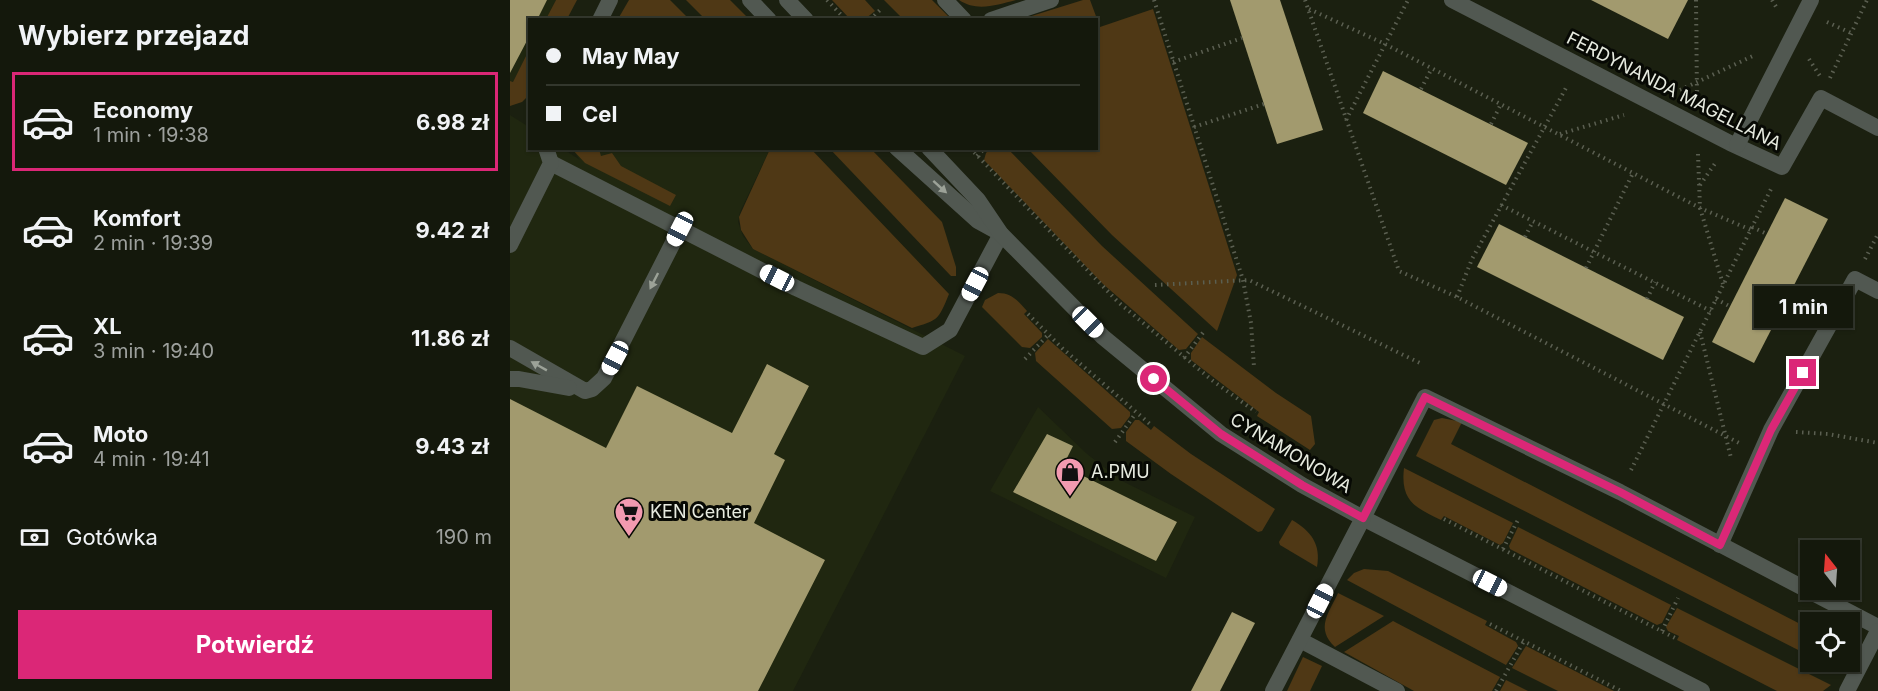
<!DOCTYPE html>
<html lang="pl">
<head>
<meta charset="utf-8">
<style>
  body { margin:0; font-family:Inter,sans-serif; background:#21251a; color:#f1f3f6; height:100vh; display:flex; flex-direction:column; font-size:22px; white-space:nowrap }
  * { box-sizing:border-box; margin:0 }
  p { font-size:20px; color:#9da09d }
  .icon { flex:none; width:33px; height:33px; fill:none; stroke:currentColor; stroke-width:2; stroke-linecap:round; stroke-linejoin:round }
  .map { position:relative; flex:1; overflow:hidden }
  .drawer { display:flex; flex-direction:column; background:#14180c; width:510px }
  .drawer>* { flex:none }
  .guide { position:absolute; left:18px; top:18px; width:570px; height:132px; border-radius:0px; box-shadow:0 2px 4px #0004,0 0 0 2px #33372d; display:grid; align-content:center; height:132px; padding:0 18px; background:#14180c }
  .needle { width:39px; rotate:343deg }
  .fabs { position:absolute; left:1290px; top:540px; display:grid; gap:12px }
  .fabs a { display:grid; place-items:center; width:60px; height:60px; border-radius:0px; background:#14180c; box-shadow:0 2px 4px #0004,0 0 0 2px #33372d; font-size:30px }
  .end { position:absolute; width:27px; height:27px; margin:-14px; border:8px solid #db2777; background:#fff; box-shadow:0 0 0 3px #fff }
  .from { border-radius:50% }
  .bubble { position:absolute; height:42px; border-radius:0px; background:#14180c; box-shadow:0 2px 4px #0004,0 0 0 2px #33372d; font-size:20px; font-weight:700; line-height:42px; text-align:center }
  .car { position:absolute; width:18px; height:36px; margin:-18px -9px; border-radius:8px; box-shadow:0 0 4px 2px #0007; background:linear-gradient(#fff 24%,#345 0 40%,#fff 0 76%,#345 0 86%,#fff 0) }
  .guide b { display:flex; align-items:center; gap:21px; height:57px; font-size:22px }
  .guide b+b { border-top:2px solid #33372d }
  .guide i { width:15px; height:15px; background:#f1f3f6 }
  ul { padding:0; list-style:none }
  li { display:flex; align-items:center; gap:18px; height:99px; margin:0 12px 9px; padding:0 6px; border:3px solid transparent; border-radius:0px }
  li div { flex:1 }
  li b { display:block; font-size:22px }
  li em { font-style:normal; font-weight:700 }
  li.selected { border-color:#db2777 }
  li>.icon { width:54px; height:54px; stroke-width:1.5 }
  h2 { padding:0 18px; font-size:27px; line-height:72px }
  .pay { display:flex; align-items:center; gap:15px; height:66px; padding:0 18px; font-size:22px }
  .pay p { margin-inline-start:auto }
  .cta { display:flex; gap:12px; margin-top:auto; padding:12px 18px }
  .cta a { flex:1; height:69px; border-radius:0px; background:#db2777; color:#fff; font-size:24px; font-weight:700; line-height:69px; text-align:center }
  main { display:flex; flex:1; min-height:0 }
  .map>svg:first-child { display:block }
  .built { fill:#202710 }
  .green { fill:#4f3815 }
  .building { fill:#a29a6e }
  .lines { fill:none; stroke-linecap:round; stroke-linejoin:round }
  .path { stroke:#5b5f51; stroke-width:4; stroke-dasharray:1.5 4.5; stroke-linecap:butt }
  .service { stroke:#515851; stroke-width:16 }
  .pedestrian { stroke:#515851; stroke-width:16 }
  .minor { stroke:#515851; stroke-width:16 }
  .oneway { fill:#9ca298 }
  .route { stroke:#db2777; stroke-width:8 }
  .labels { text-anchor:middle; stroke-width:6; stroke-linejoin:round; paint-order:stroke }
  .street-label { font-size:18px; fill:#e7ebe0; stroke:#070904 }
  .poi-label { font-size:18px; fill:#e7ebe0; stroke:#070904; text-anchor:start }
</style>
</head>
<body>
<main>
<section class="drawer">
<h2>Wybierz przejazd</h2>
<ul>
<li class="selected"><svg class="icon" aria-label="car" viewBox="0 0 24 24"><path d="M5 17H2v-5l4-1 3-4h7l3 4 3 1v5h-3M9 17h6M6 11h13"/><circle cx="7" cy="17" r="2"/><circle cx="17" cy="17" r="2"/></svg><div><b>Economy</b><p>1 min · 19:38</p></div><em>6.98 zł</em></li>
<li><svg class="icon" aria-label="car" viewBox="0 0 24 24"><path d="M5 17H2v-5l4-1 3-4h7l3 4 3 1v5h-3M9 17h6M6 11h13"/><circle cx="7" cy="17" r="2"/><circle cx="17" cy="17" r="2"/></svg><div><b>Komfort</b><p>2 min · 19:39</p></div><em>9.42 zł</em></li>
<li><svg class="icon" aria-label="car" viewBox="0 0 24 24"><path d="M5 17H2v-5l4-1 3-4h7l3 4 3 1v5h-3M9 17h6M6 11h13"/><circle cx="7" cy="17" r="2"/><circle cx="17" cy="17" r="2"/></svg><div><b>XL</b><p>3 min · 19:40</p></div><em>11.86 zł</em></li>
<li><svg class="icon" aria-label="car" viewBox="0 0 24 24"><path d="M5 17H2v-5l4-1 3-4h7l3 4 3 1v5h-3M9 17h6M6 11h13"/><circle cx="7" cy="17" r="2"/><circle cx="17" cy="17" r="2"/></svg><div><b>Moto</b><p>4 min · 19:41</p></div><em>9.43 zł</em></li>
</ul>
<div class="pay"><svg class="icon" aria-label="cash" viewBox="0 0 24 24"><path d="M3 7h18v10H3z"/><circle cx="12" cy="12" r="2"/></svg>Gotówka<p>190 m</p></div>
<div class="cta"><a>Potwierdź</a></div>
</section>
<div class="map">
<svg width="1368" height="691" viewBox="0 0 1368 691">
  <rect width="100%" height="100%" fill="#1b2010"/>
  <!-- built -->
  <g class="built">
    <polygon points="0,0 46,0 36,19 20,20 19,50 3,82 0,81"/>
    <polygon points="0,115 19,127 20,148 53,149 70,160 62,149 260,149 230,212 228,222 233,236 243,249 455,356 283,691 0,691"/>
    <polygon points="528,407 577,454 612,481 685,517 656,578 480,491"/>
  </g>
  <!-- green -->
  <g class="green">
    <polygon points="46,0 67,0 57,19 36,19"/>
    <polygon points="119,0 160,0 179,19 108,19"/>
    <polygon points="176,0 220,0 239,19 195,19"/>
    <polygon points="322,0 355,0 365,11 355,19 340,19"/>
    <polygon points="374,0 422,0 441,19 393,19"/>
    <path d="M449,0H506C486,5 467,12 449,0Z"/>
    <polygon points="573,0 580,0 590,27 643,9 727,275 707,331 602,235 518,149 586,148 586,20 512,19"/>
    <polygon points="19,50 19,95 12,102 0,106 0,81 3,82"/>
    <polygon points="62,149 89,149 91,156 102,153 111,166 166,195 160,206 75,163"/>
    <path d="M260,149H301L439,294C428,321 428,320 402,328L243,249L231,230L229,217Z"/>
    <polygon points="320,149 361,149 432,222 446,267 446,276 441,276"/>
    <polygon points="480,149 498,149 592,246 688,334 676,349 669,350 593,284 474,160 476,153"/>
    <path d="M488,293C502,293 508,301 517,311L514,314L532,333V337L520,348L512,347L472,307L475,300Z"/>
    <polygon points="692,337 766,393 801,416 805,444 800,450 747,416 749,412 681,360 681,353"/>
    <polygon points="538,339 620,412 620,416 611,428 602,429 526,361 525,353"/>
    <polygon points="932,418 952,422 941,444 1300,629 1300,656 906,456 924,420"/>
    <polygon points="625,420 629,420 641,430 644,426 681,454 765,509 752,531 748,532 661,474 616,441 616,432"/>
    <path d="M894,468L1003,523L993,543L990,545L934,516L931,520C906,508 890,501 894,468Z"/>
    <path d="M782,520C801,531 811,544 807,567L770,545L769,542Z"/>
    <polygon points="1008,527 1161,605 1152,623 1147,625 1000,549 999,546"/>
    <polygon points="854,569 878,571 977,621 975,625 1006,642 1008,646 996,665 837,580 844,573"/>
    <path d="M828,593L874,616L825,647C805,628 819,613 828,593Z"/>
    <polygon points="1167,608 1321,685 1313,691 1267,691 1167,640 1169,636 1158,631 1156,627"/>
    <polygon points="883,621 990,677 982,691 904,691 834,652"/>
    <polygon points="1016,646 1104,691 1048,691 1002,668"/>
    <polygon points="793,657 812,666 800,691 777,691"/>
    <polygon points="996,680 1018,691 990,691"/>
  </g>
  <!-- building -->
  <g class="building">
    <polygon points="0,0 37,0 27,20 20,20 20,35 0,73"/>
    <polygon points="720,0 770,0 813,130 767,144"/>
    <polygon points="1081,0 1178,0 1158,39"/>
    <polygon points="873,71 1018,143 996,185 853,113"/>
    <polygon points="1275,198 1318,219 1244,363 1202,342"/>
    <polygon points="989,224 1174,317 1153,360 967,267"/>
    <polygon points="257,364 299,386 264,454 275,460 244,523 315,560 248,691 0,691 0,399 96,448 127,386 222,433"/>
    <polygon points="537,434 563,446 553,466 667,522 646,561 503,492"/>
    <polygon points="722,612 745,623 710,691 681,691"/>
  </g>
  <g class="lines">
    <!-- path -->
    <g class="path">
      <polyline points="317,0 336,20"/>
      <polyline points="644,0 733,280 741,323 744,367"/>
      <polyline points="795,0 889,271 947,297 1231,444"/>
      <polyline points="1186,0 1187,99"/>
      <polyline points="1262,0 1268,10"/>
      <polyline points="799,9 875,44 1190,208 1241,230"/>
      <polyline points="360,20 372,8"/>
      <polyline points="1317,22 1341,33"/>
      <polyline points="1299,59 1310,76"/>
      <polyline points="663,62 732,38"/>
      <polyline points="1320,78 1357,0"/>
      <polyline points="911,89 922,68"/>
      <polyline points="1170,90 1245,55"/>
      <polyline points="836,120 898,0"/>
      <polyline points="981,124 991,104"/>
      <polyline points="684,127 754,104"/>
      <polyline points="1050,134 1114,115"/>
      <polyline points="460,148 608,302 703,381 746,412"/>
      <polyline points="1188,154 1190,208 1213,284"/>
      <polyline points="467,156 475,148"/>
      <polyline points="1190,185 1206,162"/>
      <polyline points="991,205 1201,311"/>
      <polyline points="1242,227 1257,234"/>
      <polyline points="1015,237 1023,221"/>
      <polyline points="1355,259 1367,236"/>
      <polyline points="1076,268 1123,173"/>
      <polyline points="645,285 739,280 912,364"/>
      <polyline points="947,297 962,259 1057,86"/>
      <polyline points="1137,299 1145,282"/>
      <polyline points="1206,299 1221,307"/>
      <polyline points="518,314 552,348 640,424"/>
      <polyline points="1190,332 1221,458"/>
      <polyline points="674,358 695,330"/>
      <polyline points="515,359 538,335"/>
      <polyline points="1286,432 1318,434 1368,443"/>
      <polyline points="605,442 626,413"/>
      <polyline points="1121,470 1261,189"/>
      <polyline points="934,519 1165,638"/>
      <polyline points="993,549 1009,518"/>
      <polyline points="980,624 1111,691"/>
      <polyline points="1152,631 1168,598"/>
      <polyline points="986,691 1014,641"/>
    </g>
    <!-- service -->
    <g class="service">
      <polyline points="90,20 100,0"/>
      <polyline points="41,163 286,288 413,347 440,330 491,234"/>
      <polyline points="0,245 41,163 36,148"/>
      <polyline points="0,348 75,391 82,389 94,378 170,229"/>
      <polyline points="0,379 9,379 59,388"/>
      <polyline points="853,518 915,397 1110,492 1368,627"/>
      <polyline points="1337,691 1368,631"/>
    </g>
    <!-- pedestrian -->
    <g class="pedestrian">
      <polyline points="942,0 1220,143 1272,167 1311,98 1368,128"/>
      <polyline points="1227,145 1301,0"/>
    </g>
    <!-- minor -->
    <g class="minor">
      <polyline points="240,0 259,20"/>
      <polyline points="277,0 296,20"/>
      <polyline points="435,0 454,20"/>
      <polyline points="481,20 541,0"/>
      <polyline points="387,148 468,221 488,232"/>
      <polyline points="419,148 468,200 491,234 593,337 711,434 792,485 853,518 1192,691"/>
      <polyline points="1210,545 1261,430 1345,279 1368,291"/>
      <polyline points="790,640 887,691"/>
      <polyline points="763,691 853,518"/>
    </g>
  </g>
  <!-- one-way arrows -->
  <defs><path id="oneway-solid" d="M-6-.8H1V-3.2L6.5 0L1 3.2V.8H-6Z" transform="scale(1.5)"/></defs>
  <g class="oneway">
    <use href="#oneway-solid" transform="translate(430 187) rotate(42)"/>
    <use href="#oneway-solid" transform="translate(144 281) rotate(117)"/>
    <use href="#oneway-solid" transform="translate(29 366) rotate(-151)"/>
  </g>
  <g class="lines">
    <!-- route -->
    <polyline class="route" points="644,379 711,434 792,485 853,518 915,397 1110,492 1210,545 1261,430 1293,373"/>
  </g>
  <!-- icons -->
  <defs>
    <g id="shop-pin" transform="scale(1.5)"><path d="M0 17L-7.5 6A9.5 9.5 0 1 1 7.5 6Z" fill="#f29ab0" stroke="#070904"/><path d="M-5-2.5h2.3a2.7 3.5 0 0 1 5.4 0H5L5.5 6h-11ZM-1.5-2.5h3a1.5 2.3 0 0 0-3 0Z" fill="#111"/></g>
    <g id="supermarket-pin" transform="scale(1.5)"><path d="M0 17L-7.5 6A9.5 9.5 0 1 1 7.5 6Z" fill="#f29ab0" stroke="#070904"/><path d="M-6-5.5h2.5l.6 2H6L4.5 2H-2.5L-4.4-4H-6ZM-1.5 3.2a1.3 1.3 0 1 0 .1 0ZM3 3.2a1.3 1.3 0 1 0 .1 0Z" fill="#111"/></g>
  </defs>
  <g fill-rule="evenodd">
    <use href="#shop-pin" x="560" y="472"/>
    <use href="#supermarket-pin" x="119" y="512"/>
  </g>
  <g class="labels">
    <!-- street labels -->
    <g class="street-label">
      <text transform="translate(1164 91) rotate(27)" y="6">FERDYNANDA MAGELLANA</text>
      <text transform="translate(781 453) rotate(31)" y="6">CYNAMONOWA</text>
    </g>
    <!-- poi labels -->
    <g class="poi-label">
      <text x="581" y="478">A.PMU</text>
      <text x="140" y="518">KEN Center</text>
    </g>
  </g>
</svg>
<div class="fabs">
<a><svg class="needle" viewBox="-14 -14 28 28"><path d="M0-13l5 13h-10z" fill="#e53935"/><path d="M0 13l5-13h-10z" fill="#9da09d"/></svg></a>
<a><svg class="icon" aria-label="locate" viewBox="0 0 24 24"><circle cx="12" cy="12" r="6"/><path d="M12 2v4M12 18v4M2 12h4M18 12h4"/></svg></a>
</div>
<i class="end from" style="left:644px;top:379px"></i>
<i class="end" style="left:1293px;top:373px"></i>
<div class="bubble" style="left:1244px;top:286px;width:99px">1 min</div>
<i class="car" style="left:170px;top:229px;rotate:207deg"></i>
<i class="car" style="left:267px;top:278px;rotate:297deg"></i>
<i class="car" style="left:465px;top:284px;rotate:208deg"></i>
<i class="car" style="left:578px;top:322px;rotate:135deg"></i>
<i class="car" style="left:105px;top:358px;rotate:208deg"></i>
<i class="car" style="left:980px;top:583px;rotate:117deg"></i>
<i class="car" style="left:810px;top:601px;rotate:27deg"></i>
<div class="guide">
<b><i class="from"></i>May May</b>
<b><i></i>Cel</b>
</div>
</div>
</main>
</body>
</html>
